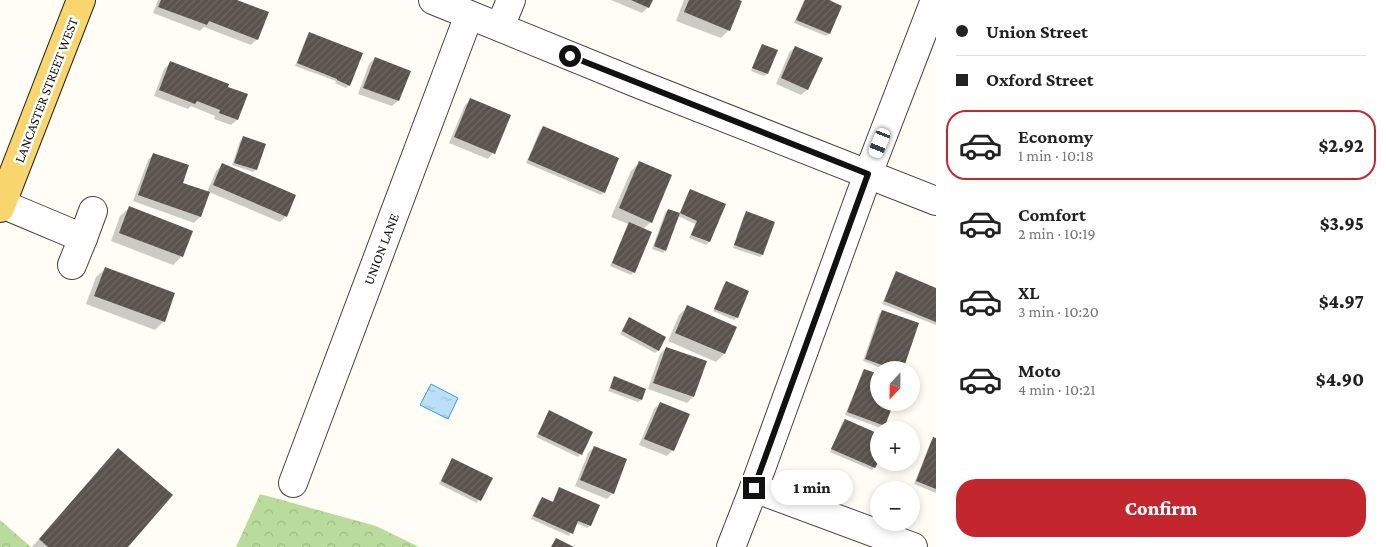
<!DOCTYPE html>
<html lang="en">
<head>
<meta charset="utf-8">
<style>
  body { margin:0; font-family:"Crimson Pro",serif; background:#f2f2f2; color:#222; height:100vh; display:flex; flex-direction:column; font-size:19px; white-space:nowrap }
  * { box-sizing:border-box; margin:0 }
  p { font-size:16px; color:#767676 }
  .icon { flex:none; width:28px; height:28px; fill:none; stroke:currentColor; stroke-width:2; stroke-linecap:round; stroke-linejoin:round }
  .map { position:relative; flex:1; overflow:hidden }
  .panel { display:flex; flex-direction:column; background:#fff; width:450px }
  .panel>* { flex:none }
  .banner { display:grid; align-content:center; height:110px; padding:0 20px; background:#fff }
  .needle { width:32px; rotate:202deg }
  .buttons { position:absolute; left:870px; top:361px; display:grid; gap:10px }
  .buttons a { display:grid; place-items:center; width:50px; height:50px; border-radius:50%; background:#fff; box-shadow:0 2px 8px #0003; font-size:25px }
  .end { position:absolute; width:22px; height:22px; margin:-11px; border:6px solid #111; background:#fff; box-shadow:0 0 0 2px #fff }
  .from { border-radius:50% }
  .bubble { position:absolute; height:35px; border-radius:18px; background:#fff; box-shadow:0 2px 8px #0003; font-size:16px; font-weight:800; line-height:35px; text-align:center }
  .car { position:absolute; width:15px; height:30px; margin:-15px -8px; border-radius:6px; box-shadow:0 0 4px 1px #0007; background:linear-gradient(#fff 24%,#345 0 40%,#fff 0 76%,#345 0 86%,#fff 0) }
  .banner b { display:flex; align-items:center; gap:18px; height:48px; font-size:19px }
  .banner b+b { border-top:1px solid #e0e0e0 }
  .banner i { width:12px; height:12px; background:#222 }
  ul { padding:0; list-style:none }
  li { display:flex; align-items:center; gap:15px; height:70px; margin:0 10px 8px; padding:0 10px; border:2px solid transparent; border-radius:20px }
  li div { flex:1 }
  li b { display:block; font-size:19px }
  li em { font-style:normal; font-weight:800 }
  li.active { border-color:#c4262e }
  li>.icon { width:45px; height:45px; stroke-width:1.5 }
  .action { display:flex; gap:10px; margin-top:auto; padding:10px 20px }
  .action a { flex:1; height:58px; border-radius:20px; background:#c4262e; color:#fff; font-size:20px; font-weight:800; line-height:58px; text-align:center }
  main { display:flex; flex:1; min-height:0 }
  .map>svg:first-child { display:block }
  .forest { fill:url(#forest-crowns) }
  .water { fill:url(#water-ripples); stroke:#3f96cf }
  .shadow { fill:#0003 }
  .building { fill:url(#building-hatch) }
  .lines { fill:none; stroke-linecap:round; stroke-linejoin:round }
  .minor-casing { stroke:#444; stroke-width:30 }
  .major-casing { stroke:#222; stroke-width:30 }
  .minor { stroke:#fff; stroke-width:28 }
  .major { stroke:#f9d66b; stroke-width:28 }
  .route { stroke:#111; stroke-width:6 }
  .labels { text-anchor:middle; stroke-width:5; stroke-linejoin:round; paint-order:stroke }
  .street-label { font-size:14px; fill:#111; stroke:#fff }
</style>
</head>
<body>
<main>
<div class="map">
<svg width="936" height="547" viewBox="0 0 936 547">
  <defs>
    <pattern id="forest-crowns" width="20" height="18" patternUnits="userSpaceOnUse" patternTransform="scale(1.25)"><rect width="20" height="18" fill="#b9dc9c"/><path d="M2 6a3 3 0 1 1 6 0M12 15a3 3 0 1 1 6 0" fill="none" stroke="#9ebc85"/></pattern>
    <pattern id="water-ripples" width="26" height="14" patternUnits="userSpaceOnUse" patternTransform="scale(1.25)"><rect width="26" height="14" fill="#b9e0f7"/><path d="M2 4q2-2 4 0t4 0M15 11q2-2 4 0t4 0" fill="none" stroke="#9ebfd3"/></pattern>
    <pattern id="building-hatch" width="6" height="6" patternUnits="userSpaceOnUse" patternTransform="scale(1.25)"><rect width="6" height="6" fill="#5a524d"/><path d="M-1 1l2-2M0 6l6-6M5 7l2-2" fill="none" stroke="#6d6662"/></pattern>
  </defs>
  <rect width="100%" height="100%" fill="#fffdf5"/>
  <!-- forest -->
  <g class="forest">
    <polygon points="260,494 376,526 419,547 236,547"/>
    <polygon points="0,520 31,547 0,547"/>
  </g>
  <!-- water -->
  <polygon class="water" points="431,384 458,398 448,419 420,405"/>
  <!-- shadow -->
  <g class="shadow">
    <polygon points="158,0 231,0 257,39 251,45 204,27 200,31 153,13"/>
    <polygon points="611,0 651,0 648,7 642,13"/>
    <polygon points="684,0 736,0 729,30 721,38 676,21"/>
    <polygon points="804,0 832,0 830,2 829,34 826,36 794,23"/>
    <polygon points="310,33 349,85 346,88 335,83 336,81 295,66 307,36"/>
    <polygon points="762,45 776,51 767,74 764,76 751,71 760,48"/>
    <polygon points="795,47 807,90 801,95 776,84 789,53"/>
    <polygon points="375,58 398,101 392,106 358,94 369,64"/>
    <polygon points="170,63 227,88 237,120 231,125 214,119 215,116 191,106 188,109 154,96 164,69"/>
    <polygon points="471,99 493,153 488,159 449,143 465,105"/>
    <polygon points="543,127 604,192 601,195 526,163 540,130"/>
    <polygon points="243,138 264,145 256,170 253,172 232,165 240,141"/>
    <polygon points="154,154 182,183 207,192 216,171 222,165 286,216 280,222 209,192 200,217 194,223 133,201 148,160"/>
    <polygon points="639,163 651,222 643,229 634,272 631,275 610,266 628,224 611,217 631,171"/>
    <polygon points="690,190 725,205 709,242 706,245 689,238 695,224 678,216 665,250 663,253 652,249 665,213 668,210 679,214 688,193"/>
    <polygon points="129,208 182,256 173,265 111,241 120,216"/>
    <polygon points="747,213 762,255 760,257 733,248 744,215"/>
    <polygon points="105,269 164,321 155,330 86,304 96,277"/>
    <polygon points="896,273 936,289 936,325 882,304 894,275"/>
    <polygon points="726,283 737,317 734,320 713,311 723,286"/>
    <polygon points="688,306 724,354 716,362 668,341 679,315"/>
    <polygon points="882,311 901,370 886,370 863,361 879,314"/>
    <polygon points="629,319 658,350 655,353 620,334"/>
    <polygon points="666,348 705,362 693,397 687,403 648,389 660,354"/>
    <polygon points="864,370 879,402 884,425 881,428 845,415 862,373"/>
    <polygon points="614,378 645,390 641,400 638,402 608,391"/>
    <polygon points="660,403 673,450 667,456 639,445 654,409"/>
    <polygon points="549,412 581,454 578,457 536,437"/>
    <polygon points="845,420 874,467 872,470 830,452 842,423"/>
    <polygon points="933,439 936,440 936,493 914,484 931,441"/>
    <polygon points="594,447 613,493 607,499 575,486 588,453"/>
    <polygon points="110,458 126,547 32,547"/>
    <polygon points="452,459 491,479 477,503 439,484"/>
    <polygon points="560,488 599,506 590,526 587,528 576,523 569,536 531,519 539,501 542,499 552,503"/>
  </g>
  <!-- building -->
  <g class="building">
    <polygon points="161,0 237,0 269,12 258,40 209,21 207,25 158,7"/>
    <polygon points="631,0 653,0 649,8"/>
    <polygon points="689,0 739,0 742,1 730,31 684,12"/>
    <polygon points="805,0 829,0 842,6 830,34 796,20"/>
    <polygon points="309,32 363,53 350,86 337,80 337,79 297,63"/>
    <polygon points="762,44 778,50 768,74 752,68"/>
    <polygon points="795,46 823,58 808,90 781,78"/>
    <polygon points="375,57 411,71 399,101 363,88"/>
    <polygon points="170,61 229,84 228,87 248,94 238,120 219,113 220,110 197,101 195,104 159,90"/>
    <polygon points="470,98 511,115 495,154 454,137"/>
    <polygon points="543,126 619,158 605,193 528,160"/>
    <polygon points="243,136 266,144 257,170 234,163"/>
    <polygon points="153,153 189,165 183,183 210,192 201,217 138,195"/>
    <polygon points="639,161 672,175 652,223 619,208"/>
    <polygon points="222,163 296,195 287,217 213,185"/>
    <polygon points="690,189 726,204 710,242 691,235 697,221 680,213"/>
    <polygon points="129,206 193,231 183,257 119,233"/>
    <polygon points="668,209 680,213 666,251 654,246"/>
    <polygon points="746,211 775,222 763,255 734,245"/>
    <polygon points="629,222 652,232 635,273 612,263"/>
    <polygon points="105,267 175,293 165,322 94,296"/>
    <polygon points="896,271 936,288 936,322 884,301"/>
    <polygon points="726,281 749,291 738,318 714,309"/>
    <polygon points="687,305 737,327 725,354 675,333"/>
    <polygon points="882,310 919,323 903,370 896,370 865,359"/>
    <polygon points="629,317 666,337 659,351 622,331"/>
    <polygon points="666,347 707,361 694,397 653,383"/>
    <polygon points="864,369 879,374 879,402 894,402 885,426 847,412"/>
    <polygon points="614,376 646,389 642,400 610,388"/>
    <polygon points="660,402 690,414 674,451 644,439"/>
    <polygon points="549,410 593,432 582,455 538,434"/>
    <polygon points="845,419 879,434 879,461 875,468 831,449"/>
    <polygon points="933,437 936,438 936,489 916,481"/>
    <polygon points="594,446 627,459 614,494 580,480"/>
    <polygon points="118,448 173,495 128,547 48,547 39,539"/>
    <polygon points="452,458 493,478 481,501 441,481"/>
    <polygon points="559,487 600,505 591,526 578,521 573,534 533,516 542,497 553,502"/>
    <polygon points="556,538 574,547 551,547"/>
  </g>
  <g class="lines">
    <!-- minor casing -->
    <g class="minor-casing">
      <g id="minor">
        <polyline points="433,0 639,84 936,201"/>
        <polyline points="500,27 511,0"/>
        <polyline points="2,204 83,238 93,211"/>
        <polyline points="72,265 83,238"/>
        <polyline points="293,483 469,15"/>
        <polyline points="754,488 913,547"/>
        <polyline points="731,547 754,488 868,174 935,0"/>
      </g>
    </g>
    <!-- major casing -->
    <g class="major-casing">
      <polyline id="major" points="0,208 81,0"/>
    </g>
    <!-- minor -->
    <use href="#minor" class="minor"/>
    <!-- major -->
    <use href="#major" class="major"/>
  </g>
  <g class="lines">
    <!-- route -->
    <polyline class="route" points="570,56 868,174 754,488"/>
  </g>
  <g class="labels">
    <!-- street labels -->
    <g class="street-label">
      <text transform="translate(46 90) rotate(-69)" y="5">LANCASTER STREET WEST</text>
      <text transform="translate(381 249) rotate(-69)" y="5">UNION LANE</text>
    </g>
  </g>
</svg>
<div class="buttons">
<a><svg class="needle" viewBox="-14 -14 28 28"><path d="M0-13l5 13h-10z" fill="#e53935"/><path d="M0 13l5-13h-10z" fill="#767676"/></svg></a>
<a>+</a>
<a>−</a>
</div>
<i class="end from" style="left:570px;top:56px"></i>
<i class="end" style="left:754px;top:488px"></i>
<div class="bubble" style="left:771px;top:470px;width:82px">1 min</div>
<i class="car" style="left:880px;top:143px;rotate:202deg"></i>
</div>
<section class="panel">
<div class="banner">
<b><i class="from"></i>Union Street</b>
<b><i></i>Oxford Street</b>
</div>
<ul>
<li class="active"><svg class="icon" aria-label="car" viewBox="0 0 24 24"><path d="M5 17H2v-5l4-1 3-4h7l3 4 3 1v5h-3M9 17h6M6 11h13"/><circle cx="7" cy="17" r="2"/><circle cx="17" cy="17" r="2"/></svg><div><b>Economy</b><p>1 min · 10:18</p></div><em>$2.92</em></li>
<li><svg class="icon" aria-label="car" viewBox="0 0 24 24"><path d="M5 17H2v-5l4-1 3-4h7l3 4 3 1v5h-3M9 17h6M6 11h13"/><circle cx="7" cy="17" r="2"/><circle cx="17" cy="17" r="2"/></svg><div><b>Comfort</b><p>2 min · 10:19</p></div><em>$3.95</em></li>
<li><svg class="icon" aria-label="car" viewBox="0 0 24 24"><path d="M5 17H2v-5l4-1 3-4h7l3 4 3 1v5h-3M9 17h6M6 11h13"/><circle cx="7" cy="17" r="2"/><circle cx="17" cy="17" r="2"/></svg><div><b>XL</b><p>3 min · 10:20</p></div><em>$4.97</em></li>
<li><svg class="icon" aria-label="car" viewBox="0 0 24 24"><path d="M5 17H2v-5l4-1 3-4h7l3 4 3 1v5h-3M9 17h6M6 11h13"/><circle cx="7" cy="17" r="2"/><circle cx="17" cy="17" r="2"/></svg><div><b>Moto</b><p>4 min · 10:21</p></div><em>$4.90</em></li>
</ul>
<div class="action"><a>Confirm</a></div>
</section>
</main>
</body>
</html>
